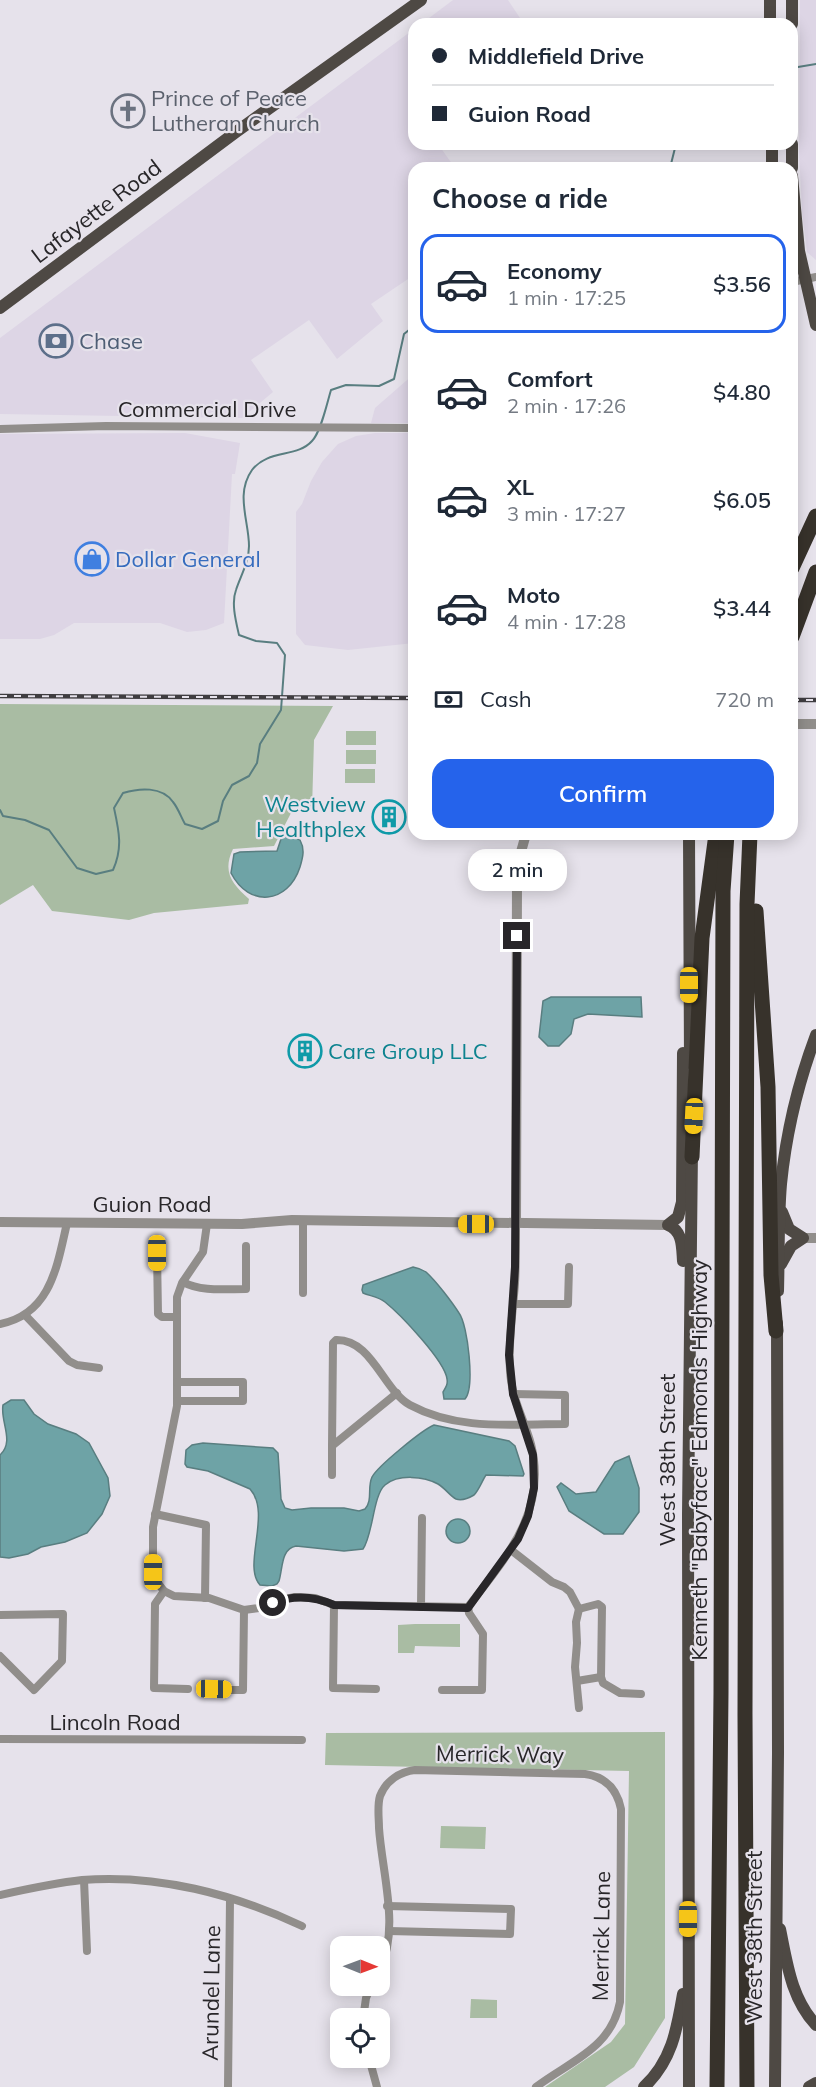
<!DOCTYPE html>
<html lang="en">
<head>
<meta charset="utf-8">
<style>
  body { margin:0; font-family:Mulish,sans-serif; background:#f6f6f7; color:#1f2937; height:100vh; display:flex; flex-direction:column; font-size:22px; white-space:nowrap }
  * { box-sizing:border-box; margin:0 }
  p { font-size:20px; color:#747a83 }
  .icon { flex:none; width:33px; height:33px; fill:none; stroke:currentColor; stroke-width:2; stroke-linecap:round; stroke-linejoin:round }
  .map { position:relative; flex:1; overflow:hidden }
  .details { position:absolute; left:408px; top:162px; width:390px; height:678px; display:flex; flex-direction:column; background:#fff; border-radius:18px; box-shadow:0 3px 15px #0003 }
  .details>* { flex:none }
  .banner { position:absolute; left:408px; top:18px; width:390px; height:132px; border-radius:18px; box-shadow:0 3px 15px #0003; display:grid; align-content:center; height:132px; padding:0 24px; background:#fff }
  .needle { width:39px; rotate:91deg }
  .controls { position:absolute; left:330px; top:1936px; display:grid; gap:12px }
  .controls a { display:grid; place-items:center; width:60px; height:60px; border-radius:12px; background:#fff; box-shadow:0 3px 15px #0003; font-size:30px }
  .end { position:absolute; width:27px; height:27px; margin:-14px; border:8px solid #282629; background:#fff; box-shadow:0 0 0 3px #fff }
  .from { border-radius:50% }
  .bubble { position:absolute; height:42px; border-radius:18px; background:#fff; box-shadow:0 3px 15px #0003; font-size:20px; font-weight:600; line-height:42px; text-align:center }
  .car { position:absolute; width:18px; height:36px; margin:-18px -9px; border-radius:8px; box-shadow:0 0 4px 2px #0007; background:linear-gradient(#f5c518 24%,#345 0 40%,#f5c518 0 76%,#345 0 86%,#f5c518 0) }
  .banner b { display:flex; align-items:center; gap:21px; height:57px; font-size:22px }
  .banner b+b { border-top:2px solid #e0e1e3 }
  .banner i { width:15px; height:15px; background:#1f2937 }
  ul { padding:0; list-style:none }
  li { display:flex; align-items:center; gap:18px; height:99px; margin:0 12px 9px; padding:0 12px; border:3px solid transparent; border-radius:18px }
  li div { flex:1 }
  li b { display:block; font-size:22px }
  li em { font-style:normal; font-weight:600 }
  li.current { border-color:#2563eb }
  li>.icon { width:54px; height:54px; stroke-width:1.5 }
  h2 { padding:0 24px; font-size:27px; line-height:72px }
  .pay { display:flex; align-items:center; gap:15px; height:66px; padding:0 24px; font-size:22px }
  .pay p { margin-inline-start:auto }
  .cta { display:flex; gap:12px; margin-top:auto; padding:12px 24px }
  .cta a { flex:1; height:69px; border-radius:18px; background:#2563eb; color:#fff; font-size:24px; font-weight:600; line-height:69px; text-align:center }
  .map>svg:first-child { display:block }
  .built { fill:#ddd5e5 }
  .green { fill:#a9bca3 }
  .water { fill:#6ea3a6; stroke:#597e80; stroke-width:1.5 }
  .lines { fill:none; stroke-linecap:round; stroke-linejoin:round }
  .stream { stroke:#597e80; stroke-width:2 }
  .minor { stroke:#918e8b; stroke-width:8 }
  .tertiary { stroke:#918e8b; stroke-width:10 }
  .primary { stroke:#4e4944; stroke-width:12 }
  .motorway { stroke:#37322b; stroke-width:15 }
  .rail-casing { stroke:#3f3d40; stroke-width:4.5 }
  .rail { stroke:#e6e2eb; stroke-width:2; stroke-dasharray:7; stroke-linecap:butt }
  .route { stroke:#282629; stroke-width:8 }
  .labels { text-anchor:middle; stroke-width:4.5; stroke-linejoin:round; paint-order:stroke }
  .worship-label { font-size:22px; fill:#5b616d; stroke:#e6e2eb; text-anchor:start }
  .street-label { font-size:22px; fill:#282629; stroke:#e6e2eb }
  .service-label { font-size:22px; fill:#4e5e75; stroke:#e6e2eb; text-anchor:start }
  .shop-label { font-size:22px; fill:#366cbe; stroke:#e6e2eb; text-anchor:start }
  .culture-label { font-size:22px; fill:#0d838f; stroke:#e6e2eb; text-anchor:end }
</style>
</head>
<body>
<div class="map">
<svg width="816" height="2087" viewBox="0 0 816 2087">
  <rect width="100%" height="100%" fill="#e6e2eb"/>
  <!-- built -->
  <g class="built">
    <polygon points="453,0 508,0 524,24 421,24"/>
    <polygon points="800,0 816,0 816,260 807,252 802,211 799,152"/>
    <polygon points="414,29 414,144 438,144 455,168 414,168 414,275 371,304 383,321 337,359 309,320 251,360 273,392 242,418 0,414 0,338"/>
    <polygon points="414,374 414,423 371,423 375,408"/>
    <polygon points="185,433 240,443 235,474 232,474 224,623 206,630 187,632 160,623 74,623 54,635 40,639 0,639 0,434"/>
    <polygon points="375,433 414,433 414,643 348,650 305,645 296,634 296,512 302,504 311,481 322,462 338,444 356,436"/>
  </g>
  <!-- green -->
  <g class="green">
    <path d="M0,704L333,706L314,740L312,809L291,813L274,846L233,849C222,872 232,884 249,899L248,904L154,913L129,920L52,911L33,885L0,905Z"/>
    <rect x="346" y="731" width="30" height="14"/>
    <rect x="346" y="750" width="30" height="14"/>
    <rect x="345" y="769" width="30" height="14"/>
    <polygon points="415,1624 460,1624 460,1647 415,1646 414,1653 398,1653 398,1625"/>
    <polygon points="665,1732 665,2018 634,2067 605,2087 545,2087 611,2042 625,2024 629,1771 325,1765 326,1733"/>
    <polygon points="441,1826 486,1827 485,1849 440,1848"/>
    <polygon points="471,1999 497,2000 497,2018 470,2018"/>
  </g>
  <!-- water -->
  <g class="water">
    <path d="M286,833L300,840C305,849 303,857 300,867C288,904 249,908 231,873L234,854L240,852L277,851L282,836Z"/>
    <polygon points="551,997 641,997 642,1017 588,1014 574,1019 571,1034 559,1046 548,1046 539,1037 543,1001"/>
    <path d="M413,1267C418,1268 423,1270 426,1272C436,1281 452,1302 459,1313C468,1325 475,1388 465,1399H444L443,1392C446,1387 448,1384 447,1379C445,1361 400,1314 385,1302C379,1297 370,1296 363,1293L362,1290L363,1285Z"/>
    <path d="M11,1400H24L34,1414L48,1424L76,1434L89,1443L108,1478L110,1496L102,1514L87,1533L65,1542L41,1547L28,1554L9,1558L0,1557V1455C15,1441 0,1422 3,1405Z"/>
    <path d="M434,1425L509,1441L515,1446L524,1474L523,1476L486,1475C482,1481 479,1490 474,1495C469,1498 462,1501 456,1499C450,1496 445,1488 438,1484C424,1476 398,1474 385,1485C373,1495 373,1535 363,1549L344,1551L296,1546C281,1549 283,1567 279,1581L277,1584L272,1586L260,1585C242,1566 272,1513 250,1489L208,1471L187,1467L185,1464L186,1450L192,1445L203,1443L273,1448L278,1453L281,1499L285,1508L292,1510L311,1508H344L359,1511L365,1509C373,1500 367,1488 372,1477C378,1466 422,1430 434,1425Z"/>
    <polygon points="629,1456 639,1488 639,1512 623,1534 604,1534 569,1511 557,1487 561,1483 576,1494 596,1492 615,1462"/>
    <circle cx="458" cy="1531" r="12"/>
  </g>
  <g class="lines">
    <!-- stream -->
    <g class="stream">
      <polyline points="792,68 816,64"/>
      <polyline points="670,168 676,144"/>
      <path d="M0,810L3,816L25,820L49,830L77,868L96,874L113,870C123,848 119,831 114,808L123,793C139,788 162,786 173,802C178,808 181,817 185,824L202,829L218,821L223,801L232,785L249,776L257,763L260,744L281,710L285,655L277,643L256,641L239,635C236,622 231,603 236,590C241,575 249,562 249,546C249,521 235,494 252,470C268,449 297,458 312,441C321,432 327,403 331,390L346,385L379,386L394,379L404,334L414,326"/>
    </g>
    <!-- minor -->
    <g class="minor">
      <polyline points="792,282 816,277"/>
      <polyline points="0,429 106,426 414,428"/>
      <polyline points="207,1224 203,1252 182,1283 177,1297 177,1406 153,1527 153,1572 157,1582 164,1591 174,1596 209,1598 244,1610 259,1608 280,1600 295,1597 315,1598 334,1605 468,1607"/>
      <polyline points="157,1253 158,1314 162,1317 177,1317"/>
      <path d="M183,1282C201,1292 225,1289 246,1289V1246"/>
      <polyline points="303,1293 303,1220"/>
      <polyline points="513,1304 568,1304 569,1267"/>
      <polyline points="25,1315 69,1361 77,1365 99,1368"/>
      <path d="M0,1324C51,1314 57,1266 67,1223"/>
      <polyline points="177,1382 243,1382 243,1401 177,1401"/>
      <path d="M332,1446L333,1343L336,1340C372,1339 383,1390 410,1405C458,1431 512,1424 565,1424V1395L513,1394"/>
      <polyline points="332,1475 332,1446 397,1393"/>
      <polyline points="155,1514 206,1525 205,1598"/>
      <polyline points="511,1550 552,1582 564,1587 570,1592 579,1609"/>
      <polyline points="164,1591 155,1604 154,1688 188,1689"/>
      <polyline points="334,1605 333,1688 376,1689"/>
      <polyline points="421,1607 422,1518"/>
      <polyline points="579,1609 598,1604 602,1607 601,1677 603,1683 620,1693 641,1694"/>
      <polyline points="0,1615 63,1614 62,1661 34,1690 0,1656"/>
      <polyline points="577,1681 601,1677"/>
      <polyline points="214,1690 243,1690 244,1610"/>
      <path d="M442,1690H482L483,1634L469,1613L468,1607C506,1557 548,1512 531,1444C524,1419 511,1397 510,1370C508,1341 513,1312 515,1283C516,1264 516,1244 516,1224"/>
      <polyline points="579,1708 575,1667 577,1643 576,1622 579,1609"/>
      <polyline points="0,1739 302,1740"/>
      <polyline points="84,1880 87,1951"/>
      <path d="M0,1895C27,1889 54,1883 82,1880C157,1874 234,1894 302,1926"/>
      <polyline points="387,1906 511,1909 510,1934 389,1931"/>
      <path d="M380,1969C400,1928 382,1873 379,1828C379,1818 377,1806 380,1796C386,1781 399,1772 415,1770L585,1774C606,1777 617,1789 621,1809L620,2002C611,2049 570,2061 536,2087"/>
      <polyline points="363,2019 366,1998 371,1986"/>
      <polyline points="369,2058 377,2087"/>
      <polyline points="228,2087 230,1899"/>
    </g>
    <!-- tertiary -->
    <g class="tertiary">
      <polyline points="792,724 816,724"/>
      <polyline points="0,1222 242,1224 292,1220 668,1225"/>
      <polyline points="516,1224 517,879 519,859 526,834"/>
      <polyline points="803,1238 816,1238"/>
    </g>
    <!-- primary -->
    <g class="primary">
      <polyline points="770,0 770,24"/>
      <polyline points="792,24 792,0"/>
      <polyline points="792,144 792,168"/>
      <polyline points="772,168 772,144"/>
      <polyline points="792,176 799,251 816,325"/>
      <polyline points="0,308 236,132 421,0"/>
      <polyline points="689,834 690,1063"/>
      <path d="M683,1053L682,1202L678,1217L668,1225C683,1231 682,1247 683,1261"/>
      <polyline points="781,1264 791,1246 803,1238 789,1229 782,1212"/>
      <path d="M778,1291C779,1255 778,1220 781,1184C786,1134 798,1083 816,1035"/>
      <path d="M780,1929C787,1963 791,1998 816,2025"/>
      <path d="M644,2087C672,2061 677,2029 683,1994"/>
      <polyline points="689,2087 688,1514 692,1149"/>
      <polyline points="775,2087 778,1753 777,1323"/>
      <polyline points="809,2087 816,2083"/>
    </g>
    <!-- motorway -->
    <g class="motorway">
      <polyline points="792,568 816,516"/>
      <polyline points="792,637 816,572"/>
      <polyline points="756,911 768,1087 771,1275 776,1331"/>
      <polyline points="692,1157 702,938 716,834"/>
      <polyline points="717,2087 721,1693 723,891 727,834"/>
      <polyline points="747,2087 745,1714 747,904 750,834"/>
    </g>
    <!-- rail casing -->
    <g class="rail-casing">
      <g id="rail">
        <polyline points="0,696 414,698"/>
        <polyline points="792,700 816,700"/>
      </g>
    </g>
    <!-- rail -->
    <use href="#rail" class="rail"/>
  </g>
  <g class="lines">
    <!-- route -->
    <path class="route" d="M273,1603C293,1595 314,1596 334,1605L468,1608L518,1539L528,1516L534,1488L533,1455L513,1394L509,1355L515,1267L517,936"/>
  </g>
  <!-- icons -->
  <defs>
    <g id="church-ring" transform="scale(1.725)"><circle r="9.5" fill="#e6e2eb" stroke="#6b7280" stroke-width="1.5"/><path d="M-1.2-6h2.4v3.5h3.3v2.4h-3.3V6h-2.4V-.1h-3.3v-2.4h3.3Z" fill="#6b7280"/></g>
    <g id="bank-ring" transform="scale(1.725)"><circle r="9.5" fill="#e6e2eb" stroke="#5c6f8a" stroke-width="1.5"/><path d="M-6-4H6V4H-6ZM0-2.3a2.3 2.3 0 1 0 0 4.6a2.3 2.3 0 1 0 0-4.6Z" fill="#5c6f8a"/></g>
    <g id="shop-ring" transform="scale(1.725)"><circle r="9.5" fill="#e6e2eb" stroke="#3f7fe0" stroke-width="1.5"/><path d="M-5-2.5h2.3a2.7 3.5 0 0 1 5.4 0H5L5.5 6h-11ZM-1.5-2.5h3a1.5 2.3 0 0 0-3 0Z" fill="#3f7fe0"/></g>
    <g id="building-ring" transform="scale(1.725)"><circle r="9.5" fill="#e6e2eb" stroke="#0f9aa8" stroke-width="1.5"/><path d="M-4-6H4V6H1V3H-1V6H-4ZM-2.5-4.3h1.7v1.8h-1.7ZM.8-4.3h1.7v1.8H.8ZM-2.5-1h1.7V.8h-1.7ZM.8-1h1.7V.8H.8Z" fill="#0f9aa8"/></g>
  </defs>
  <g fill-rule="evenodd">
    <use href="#church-ring" x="128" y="111"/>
    <use href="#bank-ring" x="56" y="341"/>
    <use href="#shop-ring" x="92" y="559"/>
    <use href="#building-ring" x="389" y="817"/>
    <use href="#building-ring" x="305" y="1051"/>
  </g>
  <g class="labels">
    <!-- worship labels -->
    <g class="worship-label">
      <text x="151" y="106">Prince of Peace<tspan x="151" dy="25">Lutheran Church</tspan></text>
    </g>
    <!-- street labels -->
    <g class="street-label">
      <text transform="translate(96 211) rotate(-37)" y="8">Lafayette Road</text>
      <text x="207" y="417">Commercial Drive</text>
      <text x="152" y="1212">Guion Road</text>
      <text transform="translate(667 1460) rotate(-90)" y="8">West 38th Street</text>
      <text transform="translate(699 1460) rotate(-90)" y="8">Kenneth "Babyface" Edmonds Highway</text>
      <text x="115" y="1730">Lincoln Road</text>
      <text transform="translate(500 1754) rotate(1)" y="8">Merrick Way</text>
      <text transform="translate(601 1936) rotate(-89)" y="8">Merrick Lane</text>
      <text transform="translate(754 1937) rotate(-90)" y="8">West 38th Street</text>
      <text transform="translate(211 1993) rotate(-89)" y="8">Arundel Lane</text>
    </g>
    <!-- service labels -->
    <g class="service-label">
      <text x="79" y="349">Chase</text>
    </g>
    <!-- shop labels -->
    <g class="shop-label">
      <text x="115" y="567">Dollar General</text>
    </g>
    <!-- culture labels -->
    <g class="culture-label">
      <text x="366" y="812">Westview<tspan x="366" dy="25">Healthplex</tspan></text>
      <text x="328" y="1059" text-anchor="start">Care Group LLC</text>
    </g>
  </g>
</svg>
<div class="controls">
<a><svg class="needle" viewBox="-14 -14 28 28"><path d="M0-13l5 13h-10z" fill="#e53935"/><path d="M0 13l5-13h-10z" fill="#747a83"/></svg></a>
<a><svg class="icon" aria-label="locate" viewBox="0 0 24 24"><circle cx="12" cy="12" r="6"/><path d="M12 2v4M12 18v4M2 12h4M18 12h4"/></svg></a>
</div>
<i class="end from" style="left:273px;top:1603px"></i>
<i class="end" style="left:517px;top:936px"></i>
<div class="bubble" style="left:468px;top:849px;width:99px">2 min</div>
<i class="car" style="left:689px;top:985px;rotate:180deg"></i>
<i class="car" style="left:694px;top:1116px;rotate:183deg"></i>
<i class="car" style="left:476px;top:1224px;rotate:270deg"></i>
<i class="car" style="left:157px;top:1253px;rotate:180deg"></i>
<i class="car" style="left:153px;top:1572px;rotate:0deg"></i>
<i class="car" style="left:214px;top:1689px;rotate:91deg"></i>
<i class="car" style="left:688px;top:1919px;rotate:180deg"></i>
<div class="banner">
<b><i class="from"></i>Middlefield Drive</b>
<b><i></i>Guion Road</b>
</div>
<section class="details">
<h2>Choose a ride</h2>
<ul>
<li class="current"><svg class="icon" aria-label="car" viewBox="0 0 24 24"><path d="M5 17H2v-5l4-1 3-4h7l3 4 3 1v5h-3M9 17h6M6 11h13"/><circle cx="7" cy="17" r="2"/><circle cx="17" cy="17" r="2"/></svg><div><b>Economy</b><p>1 min · 17:25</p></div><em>$3.56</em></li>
<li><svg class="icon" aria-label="car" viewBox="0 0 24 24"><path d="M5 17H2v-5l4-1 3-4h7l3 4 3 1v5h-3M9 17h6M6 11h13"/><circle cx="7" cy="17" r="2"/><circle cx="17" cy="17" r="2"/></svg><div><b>Comfort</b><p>2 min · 17:26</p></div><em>$4.80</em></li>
<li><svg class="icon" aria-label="car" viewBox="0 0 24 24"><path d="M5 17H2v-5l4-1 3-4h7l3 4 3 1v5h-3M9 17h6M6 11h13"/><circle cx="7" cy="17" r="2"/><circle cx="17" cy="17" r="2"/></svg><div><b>XL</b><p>3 min · 17:27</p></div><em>$6.05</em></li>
<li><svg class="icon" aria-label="car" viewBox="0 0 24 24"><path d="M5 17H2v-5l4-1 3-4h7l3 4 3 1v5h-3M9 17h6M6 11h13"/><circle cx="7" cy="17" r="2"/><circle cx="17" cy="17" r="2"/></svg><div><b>Moto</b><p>4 min · 17:28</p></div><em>$3.44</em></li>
</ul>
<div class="pay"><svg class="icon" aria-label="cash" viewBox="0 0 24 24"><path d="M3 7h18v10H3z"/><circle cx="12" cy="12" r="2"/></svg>Cash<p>720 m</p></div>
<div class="cta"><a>Confirm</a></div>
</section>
</div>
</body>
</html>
